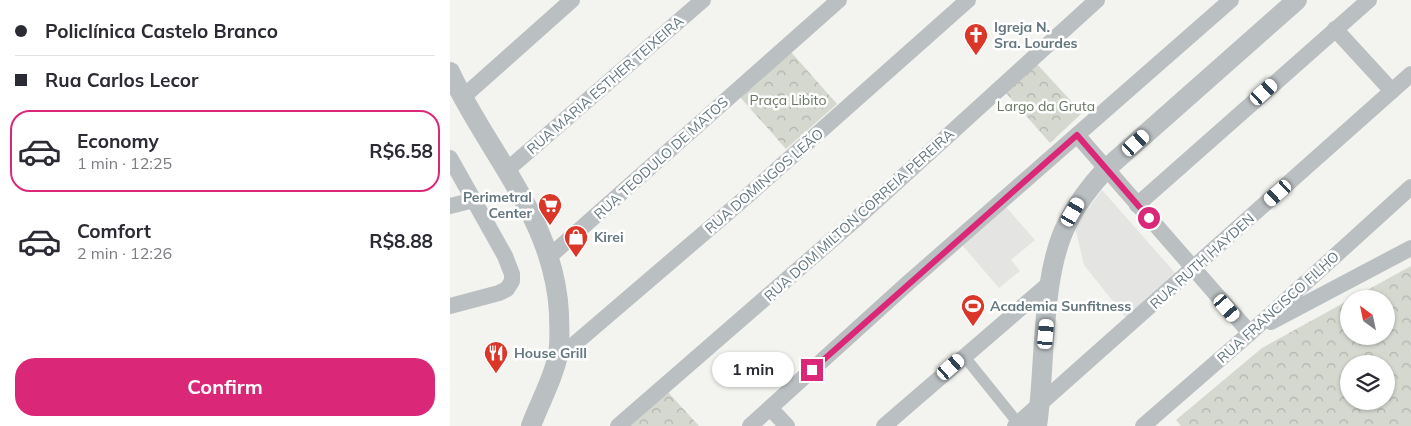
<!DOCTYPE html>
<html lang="en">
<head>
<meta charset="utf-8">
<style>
  body { margin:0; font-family:Mulish,sans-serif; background:#f7f7f7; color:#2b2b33; height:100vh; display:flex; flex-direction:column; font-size:19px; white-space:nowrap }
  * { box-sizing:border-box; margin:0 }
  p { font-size:16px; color:#7c7c81 }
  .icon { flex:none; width:28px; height:28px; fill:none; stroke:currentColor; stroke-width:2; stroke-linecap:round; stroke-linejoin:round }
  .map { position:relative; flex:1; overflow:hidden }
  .details { display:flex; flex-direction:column; background:#fff; width:450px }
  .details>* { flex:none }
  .top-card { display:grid; align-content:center; height:110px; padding:0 15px; background:#fff }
  .needle { width:32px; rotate:327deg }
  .tools { position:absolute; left:890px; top:290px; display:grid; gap:10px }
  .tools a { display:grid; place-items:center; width:55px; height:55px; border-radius:50%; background:#fff; box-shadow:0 1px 4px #0004; font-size:25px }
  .end { position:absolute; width:22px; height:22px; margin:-11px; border:6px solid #db2777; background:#fff; box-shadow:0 0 0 2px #fff }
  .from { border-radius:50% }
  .bubble { position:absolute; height:35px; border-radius:18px; background:#fff; box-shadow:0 1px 4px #0004; font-size:16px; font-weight:700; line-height:35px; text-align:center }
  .car { position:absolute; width:15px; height:30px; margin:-15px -8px; border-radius:6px; box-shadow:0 0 4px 1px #0007; background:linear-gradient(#fff 24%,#345 0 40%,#fff 0 76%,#345 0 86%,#fff 0) }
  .top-card b { display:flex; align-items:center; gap:18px; height:48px; font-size:19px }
  .top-card b+b { border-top:1px solid #e1e1e2 }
  .top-card i { width:12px; height:12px; background:#2b2b33 }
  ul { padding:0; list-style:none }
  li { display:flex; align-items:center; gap:15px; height:82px; margin:0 10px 8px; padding:0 5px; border:2px solid transparent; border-radius:20px }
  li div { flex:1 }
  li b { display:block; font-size:19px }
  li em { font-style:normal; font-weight:700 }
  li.active { border-color:#db2777 }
  li>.icon { width:45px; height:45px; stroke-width:1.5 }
  .action { display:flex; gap:10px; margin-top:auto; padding:10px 15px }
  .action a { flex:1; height:58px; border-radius:20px; background:#db2777; color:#fff; font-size:20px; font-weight:700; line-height:58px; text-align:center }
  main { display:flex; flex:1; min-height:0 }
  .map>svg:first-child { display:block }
  .built { fill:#e4e4e3 }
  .park { fill:url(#park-crowns); fill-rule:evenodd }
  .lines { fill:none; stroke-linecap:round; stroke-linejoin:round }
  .pedestrian { stroke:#babfc1; stroke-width:11 }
  .minor { stroke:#babfc1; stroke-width:16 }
  .tertiary { stroke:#babfc1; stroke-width:20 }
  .route { stroke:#db2777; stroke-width:6 }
  .labels { text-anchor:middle; stroke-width:5; stroke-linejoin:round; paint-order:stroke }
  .poi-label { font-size:14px; font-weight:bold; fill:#64777f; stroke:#fff; text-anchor:start }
  .street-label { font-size:14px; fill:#64777f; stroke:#fff }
  .park-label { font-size:14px; fill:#697762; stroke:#fff }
</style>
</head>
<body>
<main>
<section class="details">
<div class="top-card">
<b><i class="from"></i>Policlínica Castelo Branco</b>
<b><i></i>Rua Carlos Lecor</b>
</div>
<ul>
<li class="active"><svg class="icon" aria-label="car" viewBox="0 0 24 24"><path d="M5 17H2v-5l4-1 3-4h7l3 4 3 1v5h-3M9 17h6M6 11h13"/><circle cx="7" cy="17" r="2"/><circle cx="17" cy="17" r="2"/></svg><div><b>Economy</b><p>1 min · 12:25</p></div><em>R$6.58</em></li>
<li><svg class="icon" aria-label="car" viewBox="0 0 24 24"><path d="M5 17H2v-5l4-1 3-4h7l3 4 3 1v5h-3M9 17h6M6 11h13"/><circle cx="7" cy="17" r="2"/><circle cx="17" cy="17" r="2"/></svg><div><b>Comfort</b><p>2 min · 12:26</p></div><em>R$8.88</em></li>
</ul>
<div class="action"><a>Confirm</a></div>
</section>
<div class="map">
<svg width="961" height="426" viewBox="0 0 961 426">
  <defs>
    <pattern id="park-crowns" width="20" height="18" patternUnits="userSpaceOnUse" patternTransform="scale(1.25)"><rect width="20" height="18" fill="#d4d8cf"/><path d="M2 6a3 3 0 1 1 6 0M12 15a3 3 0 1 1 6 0" fill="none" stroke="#b0b4ad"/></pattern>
  </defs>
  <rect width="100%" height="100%" fill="#f3f3ef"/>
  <!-- built -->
  <g class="built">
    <polygon points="652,190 726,274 677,319 634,265 625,227"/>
    <polygon points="556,207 585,240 561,260 570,271 549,288 512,245"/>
  </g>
  <!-- park -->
  <g class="park">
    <polygon points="341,52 387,104 336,149 290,97"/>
    <polygon points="587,64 632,113 600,143 556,93"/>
    <path d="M961,266V426H731L726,420L812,348L899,300V336H936V299H901ZM899,364H936V401H899Z"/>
    <polygon points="216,390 249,426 175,426"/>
  </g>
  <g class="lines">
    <!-- pedestrian -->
    <polyline class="pedestrian" points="514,356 568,423"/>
    <!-- minor -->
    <g class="minor">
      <polyline points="885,29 942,91"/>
      <polyline points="13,97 122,0"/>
      <polyline points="627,135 800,333"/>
      <polyline points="0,158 55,256 62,274 62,281 57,289 49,293 0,306"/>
      <polyline points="57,170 253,0"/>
      <polyline points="687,205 919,0"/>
      <polyline points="0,206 24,200"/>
      <polyline points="100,256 389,0"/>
      <polyline points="821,322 961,248"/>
      <polyline points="107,359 295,198 518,0"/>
      <polyline points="320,408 337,426"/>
      <polyline points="168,426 405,220 647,0"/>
      <polyline points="300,426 458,283 781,0"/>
      <polyline points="434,426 601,282"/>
      <polyline points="565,426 961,74"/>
      <polyline points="693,426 800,333 961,187"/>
    </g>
    <!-- tertiary -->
    <g class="tertiary">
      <path d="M0,72C38,154 104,218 109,313C109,328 111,344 107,359C102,381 89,404 81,426"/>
      <path d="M587,426C596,366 590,274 618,222C628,202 641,185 656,169L847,0"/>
    </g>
  </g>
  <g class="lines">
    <!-- route -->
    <polyline class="route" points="362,370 627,135 699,218"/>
  </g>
  <!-- icons -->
  <defs>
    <g id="church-pin" transform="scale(1.25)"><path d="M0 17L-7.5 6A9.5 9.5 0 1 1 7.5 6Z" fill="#da3728" stroke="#fff"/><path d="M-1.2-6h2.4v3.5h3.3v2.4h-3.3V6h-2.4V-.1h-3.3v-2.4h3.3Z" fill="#fff"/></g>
    <g id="supermarket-pin" transform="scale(1.25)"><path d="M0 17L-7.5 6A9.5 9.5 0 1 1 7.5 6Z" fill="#da3728" stroke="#fff"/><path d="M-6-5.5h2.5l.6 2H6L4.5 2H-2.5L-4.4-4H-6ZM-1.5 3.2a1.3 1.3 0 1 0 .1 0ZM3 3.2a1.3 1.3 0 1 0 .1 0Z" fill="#fff"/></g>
    <g id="shop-pin" transform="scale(1.25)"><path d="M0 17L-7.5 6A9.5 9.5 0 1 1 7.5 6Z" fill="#da3728" stroke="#fff"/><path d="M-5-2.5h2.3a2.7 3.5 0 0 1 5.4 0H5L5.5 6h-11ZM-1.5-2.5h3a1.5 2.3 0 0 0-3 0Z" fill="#fff"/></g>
    <g id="stadium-pin" transform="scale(1.25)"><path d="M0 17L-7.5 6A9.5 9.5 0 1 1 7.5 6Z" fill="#da3728" stroke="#fff"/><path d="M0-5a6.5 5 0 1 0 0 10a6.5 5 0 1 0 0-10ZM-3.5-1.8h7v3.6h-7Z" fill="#fff"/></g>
    <g id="restaurant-pin" transform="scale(1.25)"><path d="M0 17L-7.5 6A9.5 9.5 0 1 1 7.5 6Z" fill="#da3728" stroke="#fff"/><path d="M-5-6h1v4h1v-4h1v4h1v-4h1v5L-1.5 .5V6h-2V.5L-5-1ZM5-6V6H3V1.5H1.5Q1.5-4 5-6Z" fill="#fff"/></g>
  </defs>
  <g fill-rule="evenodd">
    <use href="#church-pin" x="526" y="35"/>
    <use href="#supermarket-pin" x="100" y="205"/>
    <use href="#shop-pin" x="126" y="237"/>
    <use href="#stadium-pin" x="523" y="306"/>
    <use href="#restaurant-pin" x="46" y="353"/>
  </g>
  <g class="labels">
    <!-- poi labels -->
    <g class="poi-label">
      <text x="544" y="32">Igreja N.<tspan x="544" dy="16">Sra. Lourdes</tspan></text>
      <text x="82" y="202" text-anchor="end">Perimetral<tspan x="82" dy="16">Center</tspan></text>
      <text x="144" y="242">Kirei</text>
      <text x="540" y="311">Academia Sunfitness</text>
      <text x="64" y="358">House Grill</text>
    </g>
    <!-- street labels -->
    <g class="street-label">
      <text transform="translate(155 85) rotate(-41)" y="5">RUA MARIA ESTHER TEIXEIRA</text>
      <text transform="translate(211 158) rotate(-42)" y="5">RUA TEODULO DE MATOS</text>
      <text transform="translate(314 181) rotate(-41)" y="5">RUA DOMINGOS LEÃO</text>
      <text transform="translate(409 215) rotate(-42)" y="5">RUA DOM MILTON CORREIA PEREIRA</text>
      <text transform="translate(752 261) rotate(-42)" y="5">RUA RUTH HAYDEN</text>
      <text transform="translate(828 307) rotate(-42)" y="5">RUA FRANCISCO FILHO</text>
    </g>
    <!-- park labels -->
    <g class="park-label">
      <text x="338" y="105">Praça Libito</text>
      <text x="596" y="111">Largo da Gruta</text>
    </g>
  </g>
</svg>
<div class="tools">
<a><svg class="needle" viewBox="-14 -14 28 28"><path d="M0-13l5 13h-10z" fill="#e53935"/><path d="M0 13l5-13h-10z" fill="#7c7c81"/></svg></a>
<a><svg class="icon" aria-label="layers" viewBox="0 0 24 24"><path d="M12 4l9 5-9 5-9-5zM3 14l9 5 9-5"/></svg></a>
</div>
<i class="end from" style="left:699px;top:218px"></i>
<i class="end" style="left:362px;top:370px"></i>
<div class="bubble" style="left:262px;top:352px;width:82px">1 min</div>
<i class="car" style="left:814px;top:92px;rotate:48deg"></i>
<i class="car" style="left:686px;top:143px;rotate:48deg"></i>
<i class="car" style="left:828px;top:193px;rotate:228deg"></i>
<i class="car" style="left:623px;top:212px;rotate:30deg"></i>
<i class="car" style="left:777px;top:308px;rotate:139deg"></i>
<i class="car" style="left:596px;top:334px;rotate:5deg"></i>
<i class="car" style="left:501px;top:367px;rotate:49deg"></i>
</div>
</main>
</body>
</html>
